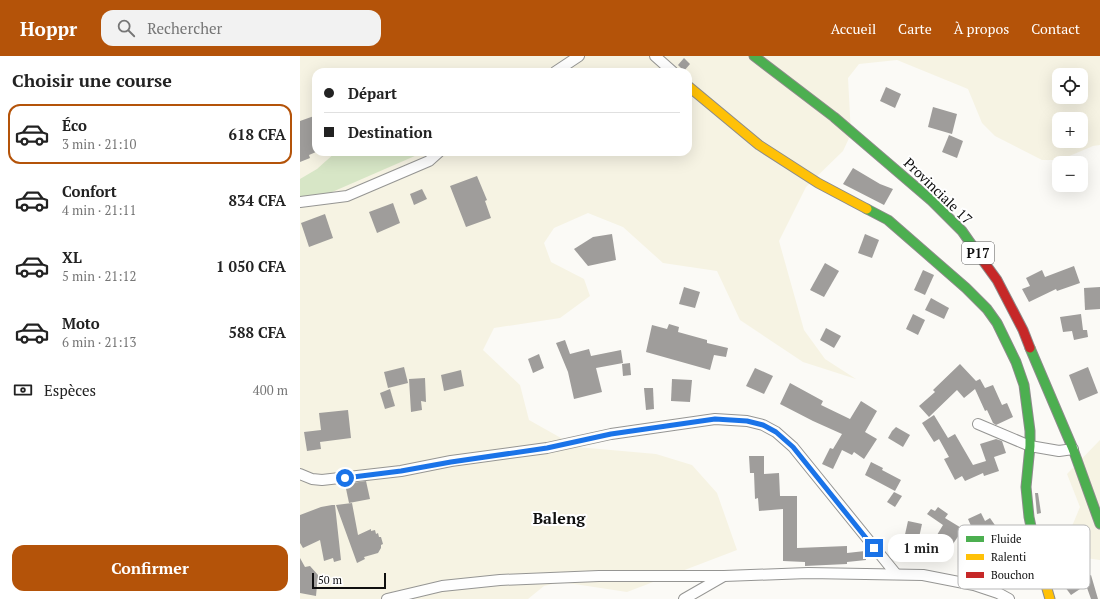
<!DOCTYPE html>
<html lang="fr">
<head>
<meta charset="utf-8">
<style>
  body { margin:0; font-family:"PT Serif",serif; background:#f2f2f2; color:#222; height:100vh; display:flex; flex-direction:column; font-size:15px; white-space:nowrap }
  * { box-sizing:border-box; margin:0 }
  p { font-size:13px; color:#767676 }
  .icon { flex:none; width:22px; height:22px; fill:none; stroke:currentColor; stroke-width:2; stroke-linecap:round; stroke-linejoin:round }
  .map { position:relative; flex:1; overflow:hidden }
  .sheet { display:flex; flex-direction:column; background:#fff; width:300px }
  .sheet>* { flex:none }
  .banner { position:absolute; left:12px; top:12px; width:380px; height:88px; border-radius:12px; box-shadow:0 4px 16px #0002; display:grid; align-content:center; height:88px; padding:0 12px; background:#fff }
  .tools { position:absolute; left:752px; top:12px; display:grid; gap:8px }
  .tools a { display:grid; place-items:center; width:36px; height:36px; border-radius:8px; background:#fff; box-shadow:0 4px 16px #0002; font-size:20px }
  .scale { position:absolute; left:12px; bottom:10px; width:74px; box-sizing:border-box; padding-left:4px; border:2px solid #0f0f0f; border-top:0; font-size:11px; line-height:14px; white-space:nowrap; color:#0f0f0f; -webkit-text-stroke:3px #fff; paint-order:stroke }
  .end { position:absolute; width:18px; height:18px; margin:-9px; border:5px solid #1a73e8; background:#fff; box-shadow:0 0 0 2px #fff }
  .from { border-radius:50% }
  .bubble { position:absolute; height:28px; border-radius:12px; background:#fff; box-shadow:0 4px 16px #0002; font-size:13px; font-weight:700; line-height:28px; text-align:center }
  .banner b { display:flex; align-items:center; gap:14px; height:38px; font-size:15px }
  .banner b+b { border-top:1px solid #e0e0e0 }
  .banner i { width:10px; height:10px; background:#222 }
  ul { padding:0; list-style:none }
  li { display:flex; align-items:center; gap:12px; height:60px; margin:0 8px 6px; padding:0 4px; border:2px solid transparent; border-radius:12px }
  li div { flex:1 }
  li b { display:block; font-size:15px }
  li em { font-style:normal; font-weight:700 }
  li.active { border-color:#b45309 }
  li>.icon { width:36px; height:36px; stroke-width:1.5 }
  h2 { padding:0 12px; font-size:18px; line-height:48px }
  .pay { display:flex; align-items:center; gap:10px; height:44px; padding:0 12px; font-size:15px }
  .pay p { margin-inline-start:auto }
  .button { display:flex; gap:8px; margin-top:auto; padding:8px 12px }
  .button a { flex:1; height:46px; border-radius:12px; background:#b45309; color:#fff; font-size:16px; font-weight:700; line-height:46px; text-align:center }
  header { display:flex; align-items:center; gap:24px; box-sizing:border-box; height:56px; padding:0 20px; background:#b45309; color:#fff }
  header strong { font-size:19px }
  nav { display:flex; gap:22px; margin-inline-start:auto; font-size:14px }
  .search { width:280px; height:36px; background:#f2f2f2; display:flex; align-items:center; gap:10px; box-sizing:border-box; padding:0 14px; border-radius:12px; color:#767676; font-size:15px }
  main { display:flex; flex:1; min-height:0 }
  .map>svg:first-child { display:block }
  .farmland { fill:#f6f3e3; fill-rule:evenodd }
  .forest { fill:#d7e6c6 }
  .building { fill:#9f9d9b }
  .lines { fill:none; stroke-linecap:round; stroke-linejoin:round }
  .street-casing { stroke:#959593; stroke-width:12 }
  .fast-casing { stroke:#8c8b8a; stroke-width:11 }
  .slow-casing { stroke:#8c8b8a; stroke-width:11 }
  .jam-casing { stroke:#8c8b8a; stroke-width:11 }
  .street { stroke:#fefefe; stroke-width:10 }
  .fast { stroke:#4caf50; stroke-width:9 }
  .slow { stroke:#ffc107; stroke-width:9 }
  .jam { stroke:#c62828; stroke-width:9 }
  .route { stroke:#1a73e8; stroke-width:5 }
  .labels { text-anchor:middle; stroke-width:4; stroke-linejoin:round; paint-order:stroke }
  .shield { fill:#fff; stroke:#575757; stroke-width:1 }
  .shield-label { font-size:13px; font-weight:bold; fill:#0f0f0f }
  .street-label { font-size:14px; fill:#0f0f0f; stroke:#fff }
  .quarter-label { font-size:16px; font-weight:bold; fill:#0f0f0f; stroke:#fff }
  .key { fill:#fff; stroke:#b7b7b7; stroke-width:1 }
  .key-label { font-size:11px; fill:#0f0f0f }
</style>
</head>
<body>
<header>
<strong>Hoppr</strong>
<div class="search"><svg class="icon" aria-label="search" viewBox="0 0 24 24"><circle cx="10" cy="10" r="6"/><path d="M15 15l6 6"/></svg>Rechercher</div>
<nav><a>Accueil</a><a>Carte</a><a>À propos</a><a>Contact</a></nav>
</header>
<main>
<section class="sheet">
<h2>Choisir une course</h2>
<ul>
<li class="active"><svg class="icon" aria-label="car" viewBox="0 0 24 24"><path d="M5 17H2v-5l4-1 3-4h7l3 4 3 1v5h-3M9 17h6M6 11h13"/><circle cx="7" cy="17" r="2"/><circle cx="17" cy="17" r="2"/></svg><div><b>Éco</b><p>3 min · 21:10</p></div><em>618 CFA</em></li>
<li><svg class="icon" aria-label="car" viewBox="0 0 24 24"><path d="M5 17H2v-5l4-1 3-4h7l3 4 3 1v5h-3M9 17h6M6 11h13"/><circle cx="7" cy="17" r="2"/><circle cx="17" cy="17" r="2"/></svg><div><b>Confort</b><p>4 min · 21:11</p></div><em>834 CFA</em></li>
<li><svg class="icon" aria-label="car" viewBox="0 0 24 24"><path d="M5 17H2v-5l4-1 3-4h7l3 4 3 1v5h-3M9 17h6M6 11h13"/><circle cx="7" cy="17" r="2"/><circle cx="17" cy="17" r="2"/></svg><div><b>XL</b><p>5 min · 21:12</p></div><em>1 050 CFA</em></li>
<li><svg class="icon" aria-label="car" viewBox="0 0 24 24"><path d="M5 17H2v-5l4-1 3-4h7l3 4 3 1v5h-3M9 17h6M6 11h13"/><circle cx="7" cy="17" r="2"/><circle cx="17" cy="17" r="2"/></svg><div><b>Moto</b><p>6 min · 21:13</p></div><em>588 CFA</em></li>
</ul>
<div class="pay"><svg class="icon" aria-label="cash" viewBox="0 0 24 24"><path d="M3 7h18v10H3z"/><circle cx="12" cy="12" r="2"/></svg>Espèces<p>400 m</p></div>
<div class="button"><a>Confirmer</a></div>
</section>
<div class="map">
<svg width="800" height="543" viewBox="0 0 800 543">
  <rect width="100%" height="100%" fill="#fbfaf6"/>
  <!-- farmland -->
  <g class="farmland">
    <path d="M0,0H800V89L793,90L760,104H742L695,80L682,67L668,33L597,4L559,8L548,22L551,78L543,95L506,131L479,185L504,274L525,303L556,323L503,306L440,264L417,215L363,207L323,171L288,157L254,172L244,187L251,206L284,223L290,240L260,262L194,272L183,294L220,329L229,364L277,391L356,398L392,409L417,437L437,494L327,536L261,526L244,530L228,543H0ZM16,16H388V96H16ZM759,19H781V41H759ZM759,63H781V85H759Z"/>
    <polygon points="800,384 800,504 778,501 765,487 780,451 767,418"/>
  </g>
  <!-- forest -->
  <polygon class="forest" points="36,96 124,96 16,143 0,145 0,123 17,113"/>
  <!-- building -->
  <g class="building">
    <polygon points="384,2 390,8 384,15 378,9"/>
    <polygon points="586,31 601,38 595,52 580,45"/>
    <polygon points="633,51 657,58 652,78 628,71"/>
    <polygon points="14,60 16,67 16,96 9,99 10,102 0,106 0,65"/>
    <polygon points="649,79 663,85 657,102 642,96"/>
    <polygon points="553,112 580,128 593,133 584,149 543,128"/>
    <polygon points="177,120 187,144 185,145 191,162 166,171 150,130"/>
    <polygon points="122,133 127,143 114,149 110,138"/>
    <polygon points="93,147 100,167 77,177 69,156"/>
    <polygon points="25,158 33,182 9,191 1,167"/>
    <polygon points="312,178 316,204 288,210 274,193 293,181"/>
    <polygon points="565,178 579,184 572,202 558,197"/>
    <polygon points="525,207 539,215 524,241 510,234"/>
    <polygon points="774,210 780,227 757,235 756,233 729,246 722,233 730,230 726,222 742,214 745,221"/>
    <polygon points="623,214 634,219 625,239 614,234"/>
    <polygon points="384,231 400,236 395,252 379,248"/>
    <polygon points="800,231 800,253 785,254 784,232"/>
    <polygon points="631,242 649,252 644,263 625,254"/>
    <polygon points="613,258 625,264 618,279 606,273"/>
    <polygon points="781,258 783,274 787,274 788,281 774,284 772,275 763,276 760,261"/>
    <polygon points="369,268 379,271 378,276 407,284 407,287 428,292 426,301 414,299 410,314 346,296 352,269 367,273"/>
    <polygon points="526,272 541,280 534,292 520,284"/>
    <polygon points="265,284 270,298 289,293 291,300 321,294 323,307 296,312 302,336 274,343 268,316 256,287"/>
    <polygon points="239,298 244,312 233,317 228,303"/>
    <polygon points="330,307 331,319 323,320 322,308"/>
    <polygon points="660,308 676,325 680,323 685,332 693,329 702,349 707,347 713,361 696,369 693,367 687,354 685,355 675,333 664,342 657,334 629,361 619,350 635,336 633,334"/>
    <polygon points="104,311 108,327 88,332 84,316"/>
    <polygon points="788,311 798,337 779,345 769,319"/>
    <polygon points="455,312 473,320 464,338 446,330"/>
    <polygon points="161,314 164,330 144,335 141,319"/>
    <polygon points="125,322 126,346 121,345 122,354 111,356 109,323"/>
    <polygon points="372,323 392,324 390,346 371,345"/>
    <polygon points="490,327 523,345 521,349 550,363 561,345 577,355 565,376 577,383 564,403 554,396 552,399 542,394 533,413 522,408 530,392 533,393 542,378 513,365 480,348"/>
    <polygon points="344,332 353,332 354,353 346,354"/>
    <polygon points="90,333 95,350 85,353 80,337"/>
    <polygon points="48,354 51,382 20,386 21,393 7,395 4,376 21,374 19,357"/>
    <polygon points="634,359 648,382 655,378 673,409 686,405 680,388 696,383 702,385 706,397 694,401 699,415 684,420 683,417 665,425 662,420 655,424 644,403 649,401 639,383 634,386 622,367"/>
    <polygon points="596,371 610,379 603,391 588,382 592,375"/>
    <polygon points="449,400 464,400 464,418 479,417 480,440 497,440 497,492 547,490 547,497 565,495 566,504 547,506 547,508 505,510 505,506 483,505 483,453 459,455 458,442 455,443 454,417 450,417"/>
    <polygon points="571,406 583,412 582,414 601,424 595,435 565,419"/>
    <polygon points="66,425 70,443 49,447 45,428"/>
    <polygon points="594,436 602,440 595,451 587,446"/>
    <polygon points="735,437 738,437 741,457 737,458"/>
    <polygon points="52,447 58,479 71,473 71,475 75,474 76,478 78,477 79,481 81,481 83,488 81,489 81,492 78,497 64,501 65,503 57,507 36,449"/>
    <polygon points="32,449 35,449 41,504 34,506 33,502 24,505 20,484 3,492 0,487 0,459 21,451"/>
    <polygon points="638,451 648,458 645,462 663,473 653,488 637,479 643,469 627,458 631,453 635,455"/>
    <polygon points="681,457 685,465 690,462 706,485 688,496 672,472 668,463"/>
    <polygon points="608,465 622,468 618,486 604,483"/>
    <polygon points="0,502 5,511 10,510 18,519 16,540 0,537"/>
    <polygon points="791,519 798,543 791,543 786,529 771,539 765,531 783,521 785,527 784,522"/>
  </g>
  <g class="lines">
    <!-- street casing -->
    <g class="street-casing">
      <g id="street">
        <polyline points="355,0 373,16"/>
        <polyline points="255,16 279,0"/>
        <polyline points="0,146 47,140 129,105 139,96"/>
        <polyline points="678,368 730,390 759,395 773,393"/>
        <polyline points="0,418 12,423 22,424 101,415 151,405 247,392 311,378 415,363 447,365 463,369 476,376 493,391 596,518"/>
        <polyline points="87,543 142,530 200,524 299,520 424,520"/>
        <polyline points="384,543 424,520 508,517 623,519 674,529 698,537 709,543"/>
      </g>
    </g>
    <!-- fast casing -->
    <g class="fast-casing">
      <g id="fast">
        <polyline points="454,0 534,61 632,145 662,175 676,195"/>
        <polyline points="567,153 588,164 666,232 687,253 697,267 716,306 724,329 730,375 730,390 726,431 729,461 736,495"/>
        <polyline points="730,292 773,393 800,468"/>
      </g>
    </g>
    <!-- slow casing -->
    <g class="slow-casing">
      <g id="slow">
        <polyline points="388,30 459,89 518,127 567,153"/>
        <polyline points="736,495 750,543"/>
      </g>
    </g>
    <!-- jam casing -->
    <g class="jam-casing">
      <polyline id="jam" points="676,195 697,224 723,274 730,292"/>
    </g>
    <!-- street -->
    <use href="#street" class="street"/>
    <!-- fast -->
    <use href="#fast" class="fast"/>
    <!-- slow -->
    <use href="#slow" class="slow"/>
    <!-- jam -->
    <use href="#jam" class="jam"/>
  </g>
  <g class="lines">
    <!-- route -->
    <polyline class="route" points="45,422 101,415 151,406 247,392 311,378 415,363 447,365 463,369 476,376 493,391 574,492"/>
  </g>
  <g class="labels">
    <!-- shield labels -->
    <rect class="shield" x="662" y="186" width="32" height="22" rx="3"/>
    <g class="shield-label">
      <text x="678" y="202">P17</text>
    </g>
    <!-- street labels -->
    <g class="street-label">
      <text transform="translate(638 135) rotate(44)" y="5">Provinciale 17</text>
    </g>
    <!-- quarter labels -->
    <g class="quarter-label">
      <text x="259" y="468">Baleng</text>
    </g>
  </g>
  <!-- legend -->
  <rect x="658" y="469" width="132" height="64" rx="6" class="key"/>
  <rect x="666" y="480" width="18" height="6" fill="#4caf50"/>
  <rect x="666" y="498" width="18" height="6" fill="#ffc107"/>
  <rect x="666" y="516" width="18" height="6" fill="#c62828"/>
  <g class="key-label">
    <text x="691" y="487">Fluide</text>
    <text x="691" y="505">Ralenti</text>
    <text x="691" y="523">Bouchon</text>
  </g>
</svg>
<div class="tools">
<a><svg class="icon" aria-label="locate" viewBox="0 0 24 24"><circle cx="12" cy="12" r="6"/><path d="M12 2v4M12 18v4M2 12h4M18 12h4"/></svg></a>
<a>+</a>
<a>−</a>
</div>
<div class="scale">50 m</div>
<i class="end from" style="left:45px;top:422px"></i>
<i class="end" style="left:574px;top:492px"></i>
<div class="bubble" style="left:588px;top:478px;width:66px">1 min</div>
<div class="banner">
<b><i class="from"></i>Départ</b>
<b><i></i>Destination</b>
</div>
</div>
</main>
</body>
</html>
